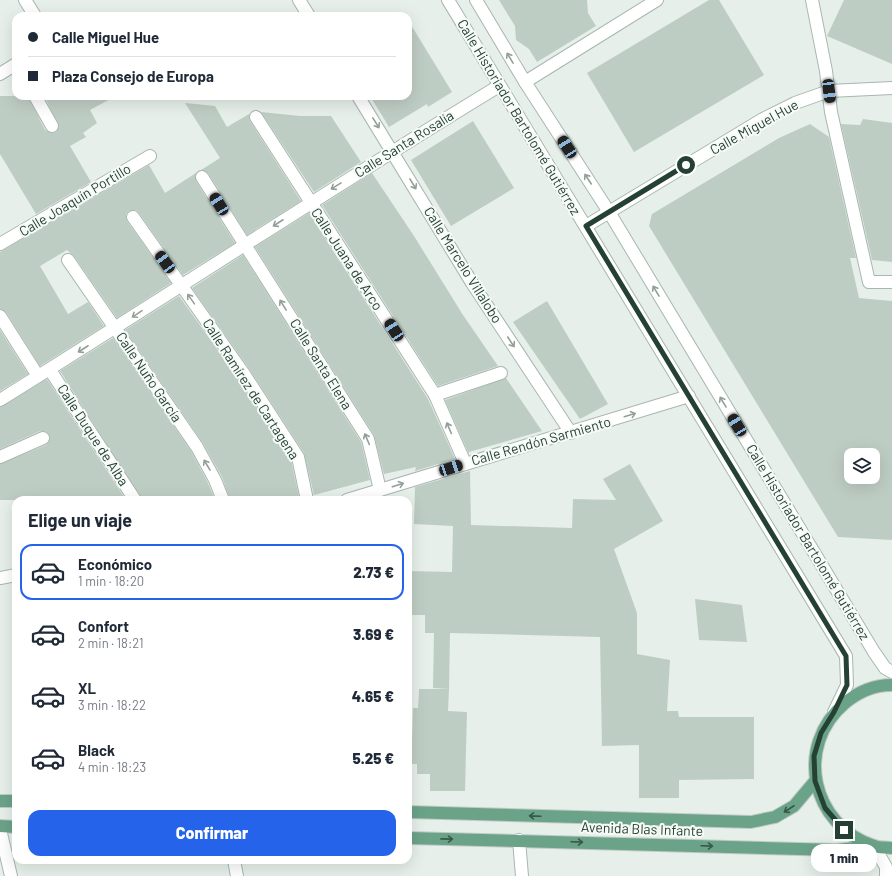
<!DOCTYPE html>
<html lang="es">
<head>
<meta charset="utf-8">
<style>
  body { margin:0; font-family:Barlow,sans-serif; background:#f6f6f7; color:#1f2937; height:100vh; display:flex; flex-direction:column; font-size:15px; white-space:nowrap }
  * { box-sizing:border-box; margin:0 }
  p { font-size:13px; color:#747a83 }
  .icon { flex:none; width:22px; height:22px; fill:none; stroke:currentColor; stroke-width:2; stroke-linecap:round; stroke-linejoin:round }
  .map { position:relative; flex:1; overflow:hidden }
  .side { position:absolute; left:12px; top:496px; width:400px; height:368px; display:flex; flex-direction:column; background:#fff; border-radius:12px; box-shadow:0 4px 16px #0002 }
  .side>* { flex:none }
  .guide { position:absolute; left:12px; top:12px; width:400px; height:88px; border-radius:12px; box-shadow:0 4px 16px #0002; display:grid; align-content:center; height:88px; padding:0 16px; background:#fff }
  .fabs { position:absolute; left:844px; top:448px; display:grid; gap:8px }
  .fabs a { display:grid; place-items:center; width:36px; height:36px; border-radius:8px; background:#fff; box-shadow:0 4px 16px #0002; font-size:20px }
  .end { position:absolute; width:18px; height:18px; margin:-9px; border:5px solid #254133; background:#fff; box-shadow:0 0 0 2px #fff }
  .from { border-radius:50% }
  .bubble { position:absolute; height:28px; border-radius:12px; background:#fff; box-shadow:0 4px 16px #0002; font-size:13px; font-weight:800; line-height:28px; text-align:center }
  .car { position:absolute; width:12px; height:24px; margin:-12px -6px; border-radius:5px; box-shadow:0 0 3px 1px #0007; background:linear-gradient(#222 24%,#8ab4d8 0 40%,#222 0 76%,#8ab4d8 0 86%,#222 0) }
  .guide b { display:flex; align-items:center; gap:14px; height:38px; font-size:15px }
  .guide b+b { border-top:1px solid #e0e1e3 }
  .guide i { width:10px; height:10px; background:#1f2937 }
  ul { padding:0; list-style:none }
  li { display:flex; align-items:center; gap:12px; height:56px; margin:0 8px 6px; padding:0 8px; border:2px solid transparent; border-radius:12px }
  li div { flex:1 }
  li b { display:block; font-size:15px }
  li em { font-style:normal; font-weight:800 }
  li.current { border-color:#2563eb }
  li>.icon { width:36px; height:36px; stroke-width:1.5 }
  h2 { padding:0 16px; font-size:18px; line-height:48px }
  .action { display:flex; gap:8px; margin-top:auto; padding:8px 16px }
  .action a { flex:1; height:46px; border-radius:12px; background:#2563eb; color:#fff; font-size:16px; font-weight:800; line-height:46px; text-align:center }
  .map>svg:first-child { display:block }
  .building { fill:#becdc4; fill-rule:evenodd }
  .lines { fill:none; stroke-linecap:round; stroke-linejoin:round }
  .minor-casing { stroke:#a8b7af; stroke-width:14 }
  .major-casing { stroke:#c2cac6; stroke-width:14 }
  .minor { stroke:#fff; stroke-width:12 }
  .major { stroke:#6ba389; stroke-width:12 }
  .oneway { stroke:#92a099 }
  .oneway2 { stroke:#365a48 }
  .route { stroke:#254133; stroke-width:5 }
  .labels { text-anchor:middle; stroke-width:4; stroke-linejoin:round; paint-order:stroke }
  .street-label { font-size:14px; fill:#254133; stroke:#f7fbf8 }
</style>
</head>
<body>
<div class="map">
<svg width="892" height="876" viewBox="0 0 892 876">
  <rect width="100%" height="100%" fill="#e6efe9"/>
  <!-- building -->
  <g class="building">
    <polygon points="499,0 587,0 588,13 596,26 537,62 529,49 516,40 515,26"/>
    <polygon points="709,0 719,0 764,75 634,152 587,73"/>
    <polygon points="844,0 892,0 892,64 827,36"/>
    <polygon points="408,20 452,92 428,107 427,104 389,127 370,96 408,96"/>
    <polygon points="0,96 28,96 45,130 52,133 56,132 59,126 44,96 116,96 90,110 97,123 83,133 86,137 70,146 91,182 36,214 0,154"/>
    <polygon points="185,103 215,106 227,127 249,114 250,121 301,201 247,235 208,173 201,170 220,158"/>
    <polygon points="261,112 300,116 331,116 361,162 314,192"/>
    <polygon points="863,119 892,123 892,262 872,260 841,124 860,125"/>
    <polygon points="473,121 514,188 451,226 411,160"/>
    <path d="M810,124L829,137L856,258H850L859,298L892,301V540L838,537L649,226L652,214L779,138ZM851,455H873V477H851Z"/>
    <polygon points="149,165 165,193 196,173 196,181 235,243 183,275 139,213 136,210 129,211 126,214 127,221 171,283 117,318 74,256 67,250 40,266 68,314 88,302 104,326 40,366 6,312 0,309 0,252"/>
    <polygon points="372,173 414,236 463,315 498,366 438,386 322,205"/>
    <polygon points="309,213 428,399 455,459 415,471 416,467 384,474 374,435 255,247"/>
    <polygon points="243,255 361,442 370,480 314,495 304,453 250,370 192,288"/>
    <polygon points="179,296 238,378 291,460 299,497 290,500 230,500 222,477 203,443 125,330"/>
    <polygon points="547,301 608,404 580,419 513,322"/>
    <polygon points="0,330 28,374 0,391"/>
    <polygon points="113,338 191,451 208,483 215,500 142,500 60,371"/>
    <polygon points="506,378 542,431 469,452 469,454 445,400"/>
    <polygon points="47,379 126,500 0,500 0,464 46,445 50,438 47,432 40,431 0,449 0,407"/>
    <polygon points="630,464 663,521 614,549 637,613 637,654 670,660 667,711 678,711 679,717 754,717 754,779 679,780 679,798 639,798 639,745 602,746 600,637 450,633 449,689 433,688 434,633 425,633 425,615 408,615 408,571 452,572 453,526 414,524 415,487 470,471 471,525 572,528 573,499 616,500 603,479"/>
    <polygon points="695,599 742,605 747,642 699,640"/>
    <polygon points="419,689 449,689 448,711 467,712 465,791 430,791 430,774 417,774 417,764 408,764 408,741 412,741 413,708 418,708"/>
  </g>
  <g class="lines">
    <!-- minor casing -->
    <g class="minor-casing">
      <g id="minor">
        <polyline points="25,0 35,16"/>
        <polyline points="299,0 309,16"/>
        <polyline points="448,0 846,656 847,685 834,712"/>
        <polyline points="476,0 525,82 609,212 874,652 885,668 892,672"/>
        <polyline points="812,0 826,71 831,112 869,282 892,282"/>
        <polyline points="0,74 16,64"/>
        <polyline points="525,82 657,0"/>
        <polyline points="35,96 52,126"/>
        <polyline points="358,96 472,283 571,433"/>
        <polyline points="256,117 435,395 465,463"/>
        <polyline points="202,177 368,439 380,490"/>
        <polyline points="133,217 244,374 298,457 307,500"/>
        <polyline points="586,226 763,119 795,103 829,91 892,88"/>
        <polyline points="0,244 150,156"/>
        <polyline points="68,260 197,447 215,480 223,500"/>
        <polyline points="0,316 38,376"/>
        <polyline points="50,370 135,500"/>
        <polyline points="435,395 501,373"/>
        <path d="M0,400C167,296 331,188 499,86"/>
        <polyline points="0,457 43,438"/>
        <polyline points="347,500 689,396"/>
        <polyline points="0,578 16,575"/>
        <polyline points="0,829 11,876"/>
        <polyline points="519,840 522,876"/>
        <polyline points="874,846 886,867 886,876"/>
        <polyline points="234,860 237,876"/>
      </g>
    </g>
    <!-- major casing -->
    <g class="major-casing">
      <g id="major">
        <path d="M892,685C875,685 858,692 845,703C794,746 811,825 874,846C879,848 886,847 892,848"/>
        <polyline points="0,801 16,801"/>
        <polyline points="408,812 751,822 775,817 794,806 815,781"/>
        <polyline points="0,826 16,827"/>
        <polyline points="408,838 837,850 874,846"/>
      </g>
    </g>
    <!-- minor -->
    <use href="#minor" class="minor"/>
    <!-- major -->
    <use href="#major" class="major"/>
  </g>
  <!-- one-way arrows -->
  <defs><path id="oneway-shaft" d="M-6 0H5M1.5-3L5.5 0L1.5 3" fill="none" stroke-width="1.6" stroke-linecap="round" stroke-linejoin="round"/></defs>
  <g class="oneway">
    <use href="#oneway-shaft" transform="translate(510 58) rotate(-121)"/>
    <use href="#oneway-shaft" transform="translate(376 123) rotate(58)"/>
    <use href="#oneway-shaft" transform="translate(588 179) rotate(-123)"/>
    <use href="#oneway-shaft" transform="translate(413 184) rotate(59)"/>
    <use href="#oneway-shaft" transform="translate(336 186) rotate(148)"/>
    <use href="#oneway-shaft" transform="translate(278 223) rotate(147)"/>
    <use href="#oneway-shaft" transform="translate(656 291) rotate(-121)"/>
    <use href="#oneway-shaft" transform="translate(191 299) rotate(-125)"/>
    <use href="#oneway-shaft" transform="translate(283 305) rotate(-122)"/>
    <use href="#oneway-shaft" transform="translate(137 314) rotate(146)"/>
    <use href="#oneway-shaft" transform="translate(511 342) rotate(57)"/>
    <use href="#oneway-shaft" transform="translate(83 349) rotate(147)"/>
    <use href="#oneway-shaft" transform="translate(723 402) rotate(-121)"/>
    <use href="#oneway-shaft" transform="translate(630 415) rotate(-17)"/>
    <use href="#oneway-shaft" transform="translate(449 428) rotate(-113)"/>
    <use href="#oneway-shaft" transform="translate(367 439) rotate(-113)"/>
    <use href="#oneway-shaft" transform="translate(207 465) rotate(-121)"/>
    <use href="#oneway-shaft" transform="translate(398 485) rotate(-18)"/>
  </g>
  <g class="oneway2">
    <use href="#oneway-shaft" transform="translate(789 809) rotate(147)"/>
    <use href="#oneway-shaft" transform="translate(535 816) rotate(-178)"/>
    <use href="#oneway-shaft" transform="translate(447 839) rotate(1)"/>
    <use href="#oneway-shaft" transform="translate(577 842) rotate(2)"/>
    <use href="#oneway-shaft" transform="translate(707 846) rotate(2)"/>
  </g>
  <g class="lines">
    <!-- route -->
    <polyline class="route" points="686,165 586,226 846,656 847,685 834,712 821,733 814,756 815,781 825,808 844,830"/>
  </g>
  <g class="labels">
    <!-- street labels -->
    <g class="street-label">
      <text transform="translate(519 117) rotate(59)" y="5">Calle Historiador Bartolomé Gutiérrez</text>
      <text transform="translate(754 127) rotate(-29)" y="5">Calle Miguel Hue</text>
      <text transform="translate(404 144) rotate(-32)" y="5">Calle Santa Rosalía</text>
      <text transform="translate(75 200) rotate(-31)" y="5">Calle Joaquín Portillo</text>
      <text transform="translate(347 259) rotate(57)" y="5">Calle Juana de Arco</text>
      <text transform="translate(463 265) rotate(58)" y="5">Calle Marcelo Villalobo</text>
      <text transform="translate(321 364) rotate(58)" y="5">Calle Santa Elena</text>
      <text transform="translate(149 377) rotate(56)" y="5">Calle Nuño García</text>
      <text transform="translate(251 389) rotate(57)" y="5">Calle Ramírez de Cartagena</text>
      <text transform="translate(93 435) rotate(57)" y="5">Calle Duque de Alba</text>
      <text transform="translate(541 441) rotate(-16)" y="5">Calle Rendón Sarmiento</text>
      <text transform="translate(808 542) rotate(59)" y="5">Calle Historiador Bartolomé Gutiérrez</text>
      <text transform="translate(642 829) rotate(2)" y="5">Avenida Blas Infante</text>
    </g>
  </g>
</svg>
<div class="fabs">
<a><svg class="icon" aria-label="layers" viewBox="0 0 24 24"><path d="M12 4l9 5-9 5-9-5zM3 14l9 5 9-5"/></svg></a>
</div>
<i class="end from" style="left:686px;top:165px"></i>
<i class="end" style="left:844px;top:830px"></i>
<div class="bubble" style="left:811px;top:844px;width:66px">1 min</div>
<i class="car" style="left:829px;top:91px;rotate:173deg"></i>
<i class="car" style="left:567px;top:147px;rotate:327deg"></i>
<i class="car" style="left:219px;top:204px;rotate:328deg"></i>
<i class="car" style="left:165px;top:262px;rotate:324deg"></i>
<i class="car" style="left:394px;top:330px;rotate:327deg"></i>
<i class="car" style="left:737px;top:425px;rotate:329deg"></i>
<i class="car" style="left:451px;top:468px;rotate:72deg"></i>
<div class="guide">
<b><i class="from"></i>Calle Miguel Hue</b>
<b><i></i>Plaza Consejo de Europa</b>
</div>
<section class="side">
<h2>Elige un viaje</h2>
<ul>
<li class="current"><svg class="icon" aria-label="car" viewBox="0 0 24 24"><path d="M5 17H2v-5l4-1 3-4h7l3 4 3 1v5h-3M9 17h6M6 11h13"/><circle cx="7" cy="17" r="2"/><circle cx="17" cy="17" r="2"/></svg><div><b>Económico</b><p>1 min · 18:20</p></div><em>2.73 €</em></li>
<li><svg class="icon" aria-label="car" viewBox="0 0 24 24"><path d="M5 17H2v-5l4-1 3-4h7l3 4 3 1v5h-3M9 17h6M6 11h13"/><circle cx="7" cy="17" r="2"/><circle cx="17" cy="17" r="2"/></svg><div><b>Confort</b><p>2 min · 18:21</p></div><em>3.69 €</em></li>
<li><svg class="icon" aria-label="car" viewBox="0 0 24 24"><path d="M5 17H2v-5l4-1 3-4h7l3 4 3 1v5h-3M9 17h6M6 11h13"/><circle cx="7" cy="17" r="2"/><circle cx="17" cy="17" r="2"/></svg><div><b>XL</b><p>3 min · 18:22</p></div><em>4.65 €</em></li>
<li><svg class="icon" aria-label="car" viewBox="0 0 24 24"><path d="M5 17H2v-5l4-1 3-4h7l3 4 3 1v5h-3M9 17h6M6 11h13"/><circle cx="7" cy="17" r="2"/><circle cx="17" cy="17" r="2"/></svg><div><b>Black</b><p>4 min · 18:23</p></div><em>5.25 €</em></li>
</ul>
<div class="action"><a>Confirmar</a></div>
</section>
</div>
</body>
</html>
